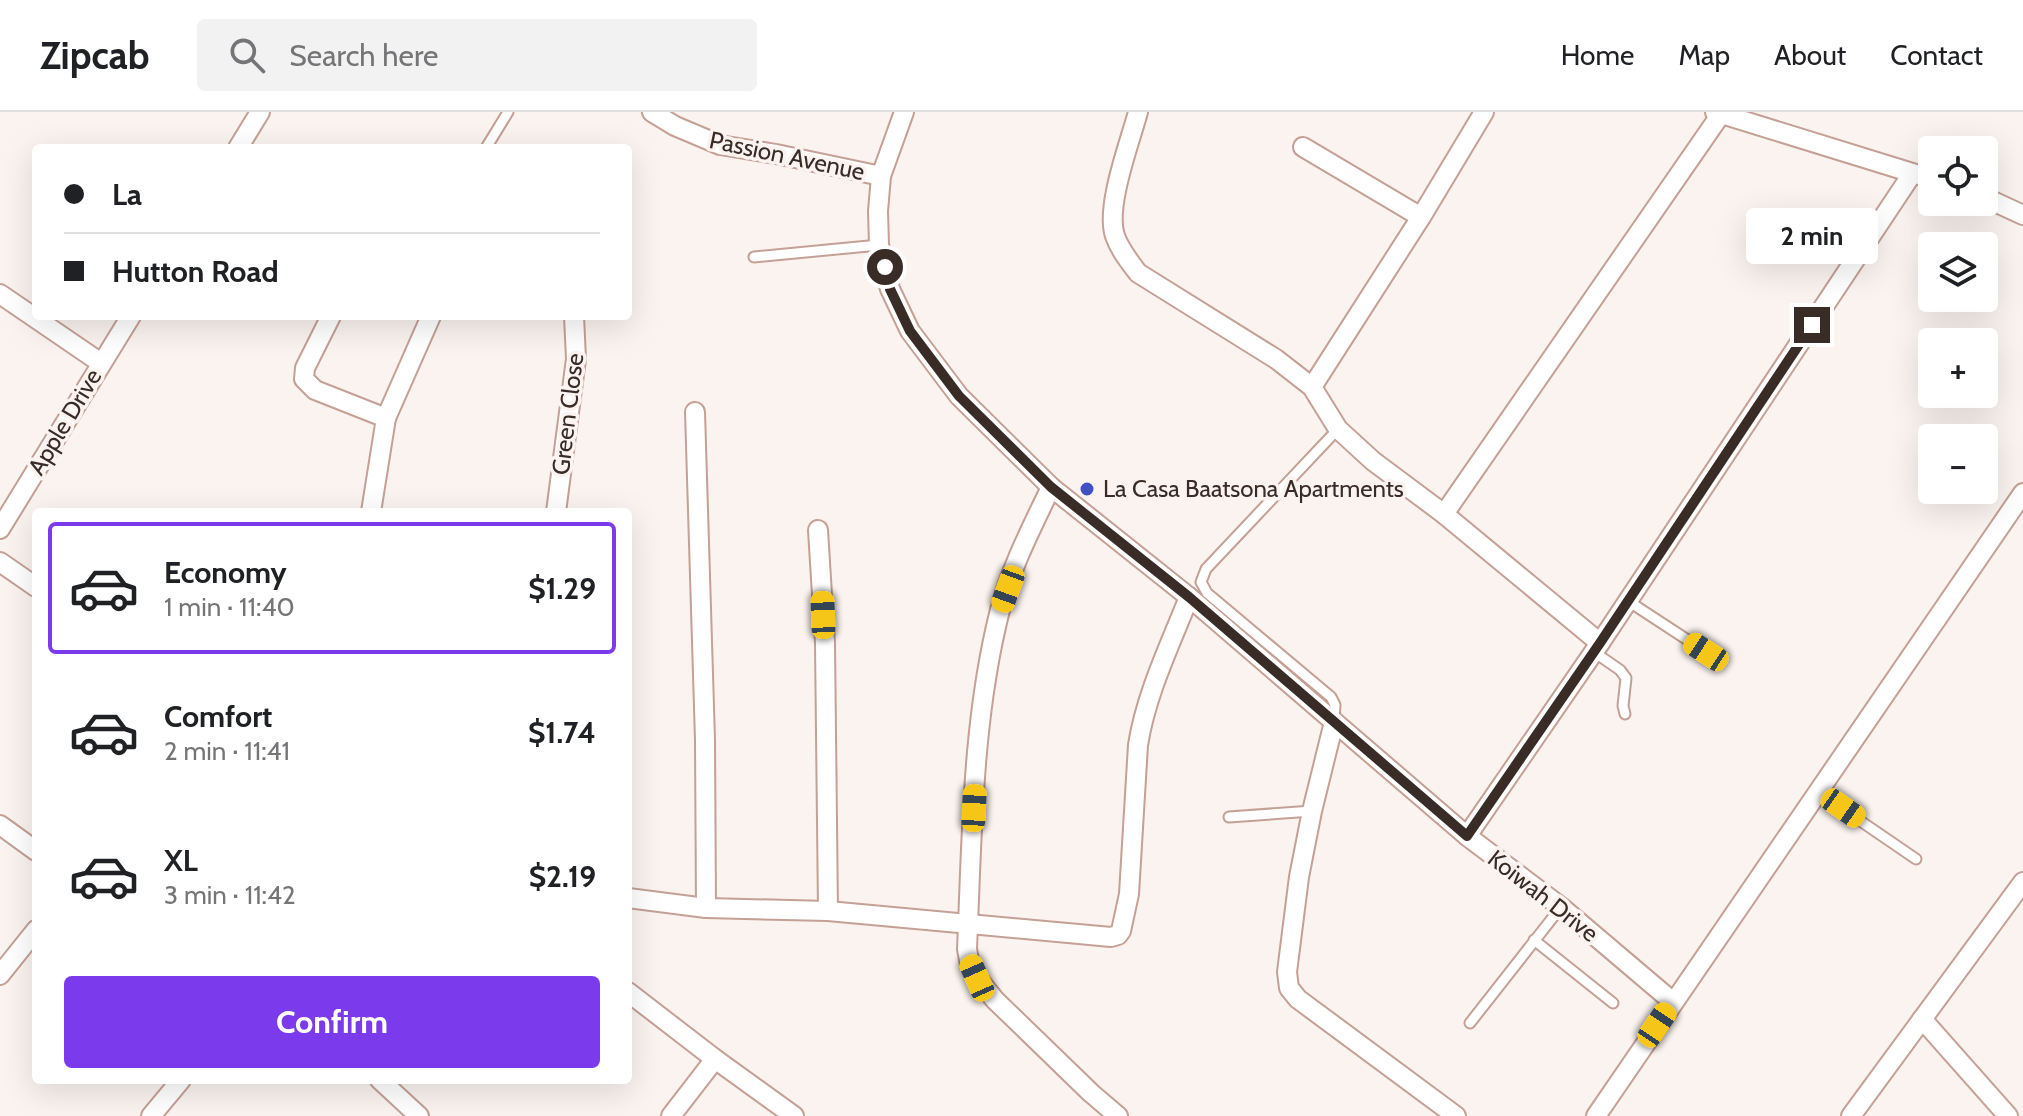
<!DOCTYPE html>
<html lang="en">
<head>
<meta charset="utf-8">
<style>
  body { margin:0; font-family:Cabin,sans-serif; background:#f2f2f2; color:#202124; height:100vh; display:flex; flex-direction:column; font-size:30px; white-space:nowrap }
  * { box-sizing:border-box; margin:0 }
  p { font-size:26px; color:#757577 }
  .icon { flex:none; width:44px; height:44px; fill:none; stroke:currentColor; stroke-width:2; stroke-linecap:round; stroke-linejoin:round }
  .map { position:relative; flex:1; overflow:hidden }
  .side { position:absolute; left:32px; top:396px; width:600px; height:576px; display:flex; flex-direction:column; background:#fff; border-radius:8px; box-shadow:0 8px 32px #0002 }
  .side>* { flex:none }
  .hud { position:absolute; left:32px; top:32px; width:600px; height:176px; border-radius:8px; box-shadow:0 8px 32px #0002; display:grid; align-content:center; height:176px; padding:0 32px; background:#fff }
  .fabs { position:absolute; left:1918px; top:24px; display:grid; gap:16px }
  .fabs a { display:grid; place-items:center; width:80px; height:80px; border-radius:8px; background:#fff; box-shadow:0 8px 32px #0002; font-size:40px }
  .end { position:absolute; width:36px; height:36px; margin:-18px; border:10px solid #392b26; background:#fff; box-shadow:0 0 0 4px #fff }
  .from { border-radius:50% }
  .bubble { position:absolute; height:56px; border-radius:8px; background:#fff; box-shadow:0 8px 32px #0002; font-size:26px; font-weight:700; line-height:56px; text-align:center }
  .car { position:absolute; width:24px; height:48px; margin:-24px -12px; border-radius:10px; box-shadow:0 0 6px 2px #0007; background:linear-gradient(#f5c518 24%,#345 0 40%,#f5c518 0 76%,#345 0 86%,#f5c518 0) }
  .hud b { display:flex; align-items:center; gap:28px; height:76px; font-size:30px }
  .hud b+b { border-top:2px solid #e0e0e0 }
  .hud i { width:20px; height:20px; background:#202124 }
  ul { padding:14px 0 0; list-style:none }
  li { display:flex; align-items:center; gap:24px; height:132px; margin:0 16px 12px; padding:0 16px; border:4px solid transparent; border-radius:8px }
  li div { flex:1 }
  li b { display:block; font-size:30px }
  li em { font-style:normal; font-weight:700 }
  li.current { border-color:#7c3aed }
  li>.icon { width:72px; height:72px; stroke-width:1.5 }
  .action { display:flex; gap:16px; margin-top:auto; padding:16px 32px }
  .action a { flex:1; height:92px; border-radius:8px; background:#7c3aed; color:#fff; font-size:32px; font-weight:700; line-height:92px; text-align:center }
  header { display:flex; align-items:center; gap:48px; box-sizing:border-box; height:112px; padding:0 40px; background:#fff; border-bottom:2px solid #e0e0e0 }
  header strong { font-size:38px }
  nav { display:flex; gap:44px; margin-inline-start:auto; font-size:28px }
  .search { width:560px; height:72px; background:#f2f2f2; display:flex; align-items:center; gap:20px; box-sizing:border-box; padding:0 28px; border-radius:8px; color:#757577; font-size:30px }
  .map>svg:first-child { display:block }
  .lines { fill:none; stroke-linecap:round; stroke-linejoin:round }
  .lane-casing { stroke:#c4a095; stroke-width:13 }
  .street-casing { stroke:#c4a095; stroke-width:22 }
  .lane { stroke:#fff; stroke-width:9 }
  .street { stroke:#fff; stroke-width:18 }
  .route { stroke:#392b26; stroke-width:10 }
  .poi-dot { fill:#4250c4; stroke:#faf3f0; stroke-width:3 }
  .labels { text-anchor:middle; stroke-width:7; stroke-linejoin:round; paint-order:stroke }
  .street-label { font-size:24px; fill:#392b26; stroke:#faf3f0 }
  .poi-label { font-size:24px; fill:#392b26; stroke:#faf3f0; text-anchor:start }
</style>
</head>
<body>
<header>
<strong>Zipcab</strong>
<div class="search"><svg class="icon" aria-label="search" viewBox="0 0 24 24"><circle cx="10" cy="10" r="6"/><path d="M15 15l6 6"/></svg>Search here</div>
<nav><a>Home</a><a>Map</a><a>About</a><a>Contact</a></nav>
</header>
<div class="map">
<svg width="2023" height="1004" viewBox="0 0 2023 1004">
  <rect width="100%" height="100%" fill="#faf3f0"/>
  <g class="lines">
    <!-- lane casing -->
    <g class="lane-casing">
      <g id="lane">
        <polyline points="486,36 508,0"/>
        <polyline points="754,145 879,133"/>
        <polyline points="1628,489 1706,540"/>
        <polyline points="1594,540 1620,558 1626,566 1623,594 1625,602"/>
        <polyline points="1334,608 1335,593 1331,585 1207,481 1201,470 1206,457 1338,317"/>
        <polyline points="1818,680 1916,747"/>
        <polyline points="1229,705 1312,699"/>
        <polyline points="1534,828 1613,891"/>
        <polyline points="1470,911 1561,795"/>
      </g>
    </g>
    <!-- street casing -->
    <g class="street-casing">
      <g id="street">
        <polyline points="652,0 675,14 720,33 776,42 881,64"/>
        <polyline points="904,0 881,64 878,99 879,133 890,177 910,219 959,284 1051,375 1189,485 1467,724 1561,795 1673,890"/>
        <path d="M1138,0C1130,30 1105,95 1115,124C1120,138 1129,149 1138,161L1276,247L1312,275L1338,317L1373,349L1444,402L1600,531"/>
        <polyline points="1715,0 1932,67"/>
        <polyline points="1303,35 1421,105"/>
        <polyline points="238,36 260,0"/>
        <polyline points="1984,85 2023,103"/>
        <polyline points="0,182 101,251"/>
        <polyline points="331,204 305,256 304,267 315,278 386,306 371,400"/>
        <polyline points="1312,275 1421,105 1484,0"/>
        <polyline points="695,300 705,628 706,796"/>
        <polyline points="386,306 431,204"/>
        <path d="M1051,375C1032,415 1011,455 1000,498C972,608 972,724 967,837L969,848L977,866L995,888L1091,981L1118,1004"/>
        <polyline points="556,400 576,247 574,204"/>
        <polyline points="1444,402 1721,2"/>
        <polyline points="0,417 131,204"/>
        <polyline points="818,418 825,531 828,799"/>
        <polyline points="0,450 36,475"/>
        <polyline points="1334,610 1312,699 1299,765 1287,860 1289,876 1298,887 1456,1004"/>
        <polyline points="0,713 36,739"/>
        <polyline points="1467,724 1600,531 1912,62"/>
        <path d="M628,786L706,796L828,799L1111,825L1118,823L1121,819L1129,782L1138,633C1146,582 1170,533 1189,485"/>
        <polyline points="0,863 36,818"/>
        <polyline points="628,880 715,947 794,1004"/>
        <polyline points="1922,907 2008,1004"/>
        <polyline points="380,968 419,1004"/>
        <polyline points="151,1004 181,968"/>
        <polyline points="671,1004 715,947"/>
        <polyline points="1596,1004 2023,381"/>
        <polyline points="1851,1004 2023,770"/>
      </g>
    </g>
    <!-- lane -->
    <use href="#lane" class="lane"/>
    <!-- street -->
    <use href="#street" class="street"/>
  </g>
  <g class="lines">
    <!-- route -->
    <polyline class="route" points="885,155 890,177 910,219 959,284 1051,375 1189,485 1467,724 1600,531 1812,213"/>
  </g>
  <!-- markers -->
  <circle class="poi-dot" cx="1087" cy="377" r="8"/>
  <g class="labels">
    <!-- street labels -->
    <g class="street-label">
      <text transform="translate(787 44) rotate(12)" y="8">Passion Avenue</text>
      <text transform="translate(568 302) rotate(-83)" y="8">Green Close</text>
      <text transform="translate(65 310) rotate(-59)" y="8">Apple Drive</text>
      <text transform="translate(1543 784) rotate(38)" y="8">Koiwah Drive</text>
    </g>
    <!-- poi labels -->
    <g class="poi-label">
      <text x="1103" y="385">La Casa Baatsona Apartments</text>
    </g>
  </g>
</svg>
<div class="fabs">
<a><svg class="icon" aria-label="locate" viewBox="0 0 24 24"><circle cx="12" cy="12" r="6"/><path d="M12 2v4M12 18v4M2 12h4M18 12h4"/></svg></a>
<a><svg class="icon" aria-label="layers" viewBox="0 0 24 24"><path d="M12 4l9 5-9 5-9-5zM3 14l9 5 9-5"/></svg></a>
<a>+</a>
<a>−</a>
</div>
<i class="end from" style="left:885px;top:155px"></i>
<i class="end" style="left:1812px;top:213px"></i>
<div class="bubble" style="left:1746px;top:96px;width:132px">2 min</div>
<i class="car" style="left:1008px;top:477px;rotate:200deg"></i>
<i class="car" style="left:823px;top:503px;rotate:358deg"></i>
<i class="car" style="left:1706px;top:540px;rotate:303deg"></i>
<i class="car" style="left:974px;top:696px;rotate:3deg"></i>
<i class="car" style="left:1843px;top:696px;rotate:125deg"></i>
<i class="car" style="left:977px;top:866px;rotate:336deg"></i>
<i class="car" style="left:1657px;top:913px;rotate:34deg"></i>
<div class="hud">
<b><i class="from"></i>La</b>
<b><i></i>Hutton Road</b>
</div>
<section class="side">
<ul>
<li class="current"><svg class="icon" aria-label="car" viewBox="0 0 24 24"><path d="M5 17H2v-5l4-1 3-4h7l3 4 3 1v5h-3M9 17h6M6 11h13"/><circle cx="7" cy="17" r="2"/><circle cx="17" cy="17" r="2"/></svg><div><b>Economy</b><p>1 min · 11:40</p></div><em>$1.29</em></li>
<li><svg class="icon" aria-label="car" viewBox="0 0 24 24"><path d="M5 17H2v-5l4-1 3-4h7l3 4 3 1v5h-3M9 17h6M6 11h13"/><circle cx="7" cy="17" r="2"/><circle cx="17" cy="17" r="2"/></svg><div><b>Comfort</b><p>2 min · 11:41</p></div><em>$1.74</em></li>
<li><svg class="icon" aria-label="car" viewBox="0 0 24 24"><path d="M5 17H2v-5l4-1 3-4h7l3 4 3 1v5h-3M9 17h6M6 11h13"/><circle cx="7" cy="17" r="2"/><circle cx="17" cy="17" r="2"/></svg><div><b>XL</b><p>3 min · 11:42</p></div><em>$2.19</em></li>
</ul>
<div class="action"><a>Confirm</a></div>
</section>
</div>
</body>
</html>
